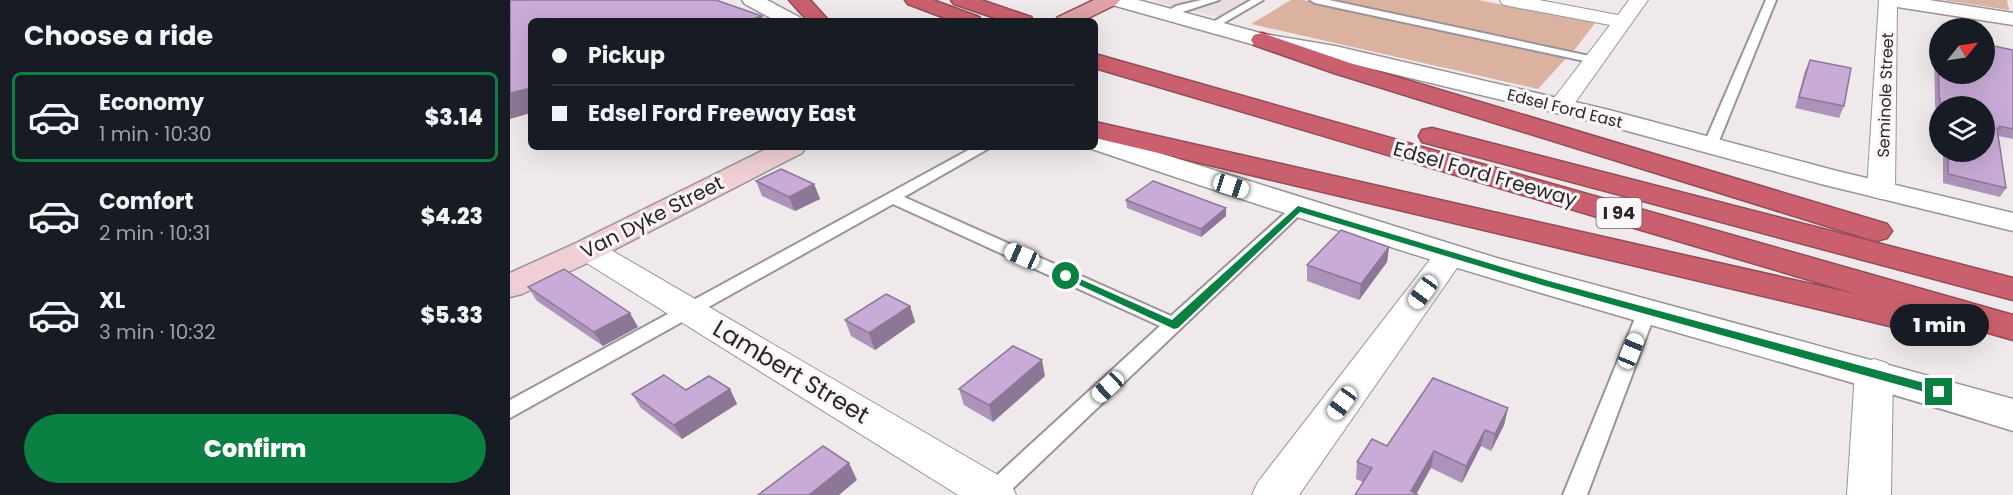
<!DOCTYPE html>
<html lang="en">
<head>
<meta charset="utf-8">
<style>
  body { margin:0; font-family:Poppins,sans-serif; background:#242831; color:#f1f3f6; height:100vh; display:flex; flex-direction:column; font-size:22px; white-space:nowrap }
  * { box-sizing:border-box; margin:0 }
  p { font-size:20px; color:#9ea1a6 }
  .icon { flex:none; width:33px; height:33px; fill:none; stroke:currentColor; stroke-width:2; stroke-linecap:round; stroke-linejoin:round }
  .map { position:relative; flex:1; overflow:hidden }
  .drawer { display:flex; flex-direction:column; background:#171b24; width:510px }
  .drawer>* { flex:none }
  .top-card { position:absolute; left:18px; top:18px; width:570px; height:132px; border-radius:9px; box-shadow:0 6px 24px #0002; display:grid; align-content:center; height:132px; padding:0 24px; background:#171b24 }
  .needle { width:39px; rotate:60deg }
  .fabs { position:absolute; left:1419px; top:18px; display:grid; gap:12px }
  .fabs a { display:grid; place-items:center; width:66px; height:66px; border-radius:50%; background:#171b24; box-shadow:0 6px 24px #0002; font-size:30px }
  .end { position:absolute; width:27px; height:27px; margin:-14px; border:8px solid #0b8043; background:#fff; box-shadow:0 0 0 3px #fff }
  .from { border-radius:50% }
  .bubble { position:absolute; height:42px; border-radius:21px; background:#171b24; box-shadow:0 6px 24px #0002; font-size:20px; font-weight:800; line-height:42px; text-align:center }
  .car { position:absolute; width:18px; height:36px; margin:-18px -9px; border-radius:8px; box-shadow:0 0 4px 2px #0007; background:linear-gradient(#fff 24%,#345 0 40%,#fff 0 76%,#345 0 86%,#fff 0) }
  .top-card b { display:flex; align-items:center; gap:21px; height:57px; font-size:22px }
  .top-card b+b { border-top:2px solid #363941 }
  .top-card i { width:15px; height:15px; background:#f1f3f6 }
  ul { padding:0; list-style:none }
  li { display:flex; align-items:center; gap:18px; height:90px; margin:0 12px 9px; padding:0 12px; border:3px solid transparent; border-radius:9px }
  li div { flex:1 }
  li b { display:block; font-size:22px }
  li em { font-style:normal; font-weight:800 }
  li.current { border-color:#0b8043 }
  li>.icon { width:54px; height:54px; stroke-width:1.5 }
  h2 { padding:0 24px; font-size:27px; line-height:72px }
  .primary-button { display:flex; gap:12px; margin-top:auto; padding:12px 24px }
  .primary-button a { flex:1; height:69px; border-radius:36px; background:#0b8043; color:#fff; font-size:24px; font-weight:800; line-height:69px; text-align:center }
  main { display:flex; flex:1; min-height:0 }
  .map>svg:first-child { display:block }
  .built { fill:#eadce3 }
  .green { fill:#dbb19f }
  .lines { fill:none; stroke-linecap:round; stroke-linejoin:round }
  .service-casing { stroke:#9a9498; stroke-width:4 }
  .minor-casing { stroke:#9a9498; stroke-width:2 }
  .tertiary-casing { stroke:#9a9498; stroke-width:3 }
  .secondary-casing { stroke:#9a9498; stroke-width:3 }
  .primary-casing { stroke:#924c56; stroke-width:3 }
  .motorway-casing { stroke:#924c56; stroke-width:3 }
  .service { fill:#fff; fill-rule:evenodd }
  .minor { fill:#fff; fill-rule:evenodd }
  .tertiary { fill:#fff; fill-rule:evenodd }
  .secondary { fill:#efcfd4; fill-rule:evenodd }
  .primary { fill:#dfa0a8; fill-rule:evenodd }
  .motorway { fill:#ca606e; fill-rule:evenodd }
  .wall { fill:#ac93b9 }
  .shaded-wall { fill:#8c7896 }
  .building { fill:#c8abd7; stroke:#8c7896; stroke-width:1.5 }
  .route { fill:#0b8043 }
  .labels { text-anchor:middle; stroke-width:6; stroke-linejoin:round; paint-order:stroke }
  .far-street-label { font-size:16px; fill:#292628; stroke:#fdf6f9 }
  .shield { fill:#fdf6f9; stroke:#696467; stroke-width:1.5 }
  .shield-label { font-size:18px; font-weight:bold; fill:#292628 }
  .street-label { font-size:20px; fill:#292628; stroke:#fdf6f9 }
  .near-street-label { font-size:24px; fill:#292628; stroke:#fdf6f9 }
</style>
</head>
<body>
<main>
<section class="drawer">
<h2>Choose a ride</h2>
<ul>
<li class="current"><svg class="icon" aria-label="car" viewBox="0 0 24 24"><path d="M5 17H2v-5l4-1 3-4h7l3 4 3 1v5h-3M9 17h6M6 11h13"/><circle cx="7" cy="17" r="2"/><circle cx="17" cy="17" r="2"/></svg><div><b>Economy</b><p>1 min · 10:30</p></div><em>$3.14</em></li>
<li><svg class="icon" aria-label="car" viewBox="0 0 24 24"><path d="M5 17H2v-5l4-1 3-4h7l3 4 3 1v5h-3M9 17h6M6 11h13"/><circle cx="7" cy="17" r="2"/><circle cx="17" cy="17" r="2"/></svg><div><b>Comfort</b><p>2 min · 10:31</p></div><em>$4.23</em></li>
<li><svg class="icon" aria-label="car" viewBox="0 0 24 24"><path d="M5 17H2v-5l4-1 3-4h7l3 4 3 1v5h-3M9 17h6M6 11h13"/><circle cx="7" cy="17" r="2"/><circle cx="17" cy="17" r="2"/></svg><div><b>XL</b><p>3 min · 10:32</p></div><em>$5.33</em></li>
</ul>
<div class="primary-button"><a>Confirm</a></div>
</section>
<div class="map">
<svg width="1503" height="495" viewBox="0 0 1503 495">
  <rect width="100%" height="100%" fill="#efe9ec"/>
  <!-- built -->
  <polygon class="built" points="647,0 741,0 709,17 644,2"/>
  <!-- green -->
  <g class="green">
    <polygon points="781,0 793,0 1058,56 1028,89 741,24"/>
    <polygon points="817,0 968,0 1085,23 1063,52"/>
    <polygon points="1433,0 1497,0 1499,10"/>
  </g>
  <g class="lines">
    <!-- service casing -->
    <g class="service-casing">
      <g id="service">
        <polygon points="691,0 709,0 657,17 652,14 666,6"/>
        <polygon points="741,0 753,0 705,28 696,26"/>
        <polygon points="800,0 819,0 1084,57 1090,60 1084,63 805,3"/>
        <polygon points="1256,0 1266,0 1207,146 1200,150 1195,149 1193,146"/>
        <polygon points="464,147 481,147 394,197 661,316 783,206 793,206 796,209 496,495 469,495 473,488 650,326 383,204 0,418 0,400"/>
        <polygon points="1137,305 1143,307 1146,311 1077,495 1053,495 1128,311 1131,307"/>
      </g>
    </g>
    <!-- minor casing -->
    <g class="minor-casing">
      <g id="minor">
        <polygon points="990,0 1029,0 1108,15 1119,0 1138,0 1059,111 1050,113 1041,111 1038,106 1100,25 999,6 992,4"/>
        <polygon points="1369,0 1387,0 1385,190 1381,196 1371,199 1361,196 1357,190"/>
        <polygon points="78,241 89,243 500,482 506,495 448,495 67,257 62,250 67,243"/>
        <polygon points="940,245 951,248 956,255 789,495 742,495 748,482 929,248"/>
        <polygon points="1364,359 1377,363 1383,372 1381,495 1337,495 1345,372 1351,363"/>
      </g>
    </g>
    <!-- tertiary casing -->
    <g class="tertiary-casing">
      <g id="tertiary">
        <polygon points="232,0 257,0 289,17 292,21 266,21 235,4"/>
        <polygon points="596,0 628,0 754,34 825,46 1099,110 1327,171 1503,213 1503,231 1311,184 1092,124 825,60 752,47 599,4"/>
        <polygon points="1371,0 1419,0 1503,13 1503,25 1381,6 1374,4"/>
        <path d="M585,133L990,259L1503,399V431C1343,381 1182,338 1021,290C872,246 724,197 576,147H585Z"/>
      </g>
    </g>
    <!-- secondary casing -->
    <g class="secondary-casing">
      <polygon id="secondary" points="260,147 296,147 292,153 90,257 12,294 0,297 0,273 66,243"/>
    </g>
    <!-- primary casing -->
    <g class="primary-casing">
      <polygon id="primary" points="584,0 610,0 607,4 572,21 545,21 548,17"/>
    </g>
    <!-- motorway casing -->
    <g class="motorway-casing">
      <g id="motorway">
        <polygon points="279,0 300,0 319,21 298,21"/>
        <polygon points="395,0 423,0 469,17 472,21 443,21 398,4"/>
        <polygon points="441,0 471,0 521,17 524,21 494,21 444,4"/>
        <polygon points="752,33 840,63 1377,224 1382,231 1377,238 1366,241 1355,238 824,73 744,45 741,40 744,35"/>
        <polygon points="585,54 1503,315 1503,340 1399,310 1402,315 1397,323 1384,327 585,138 585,122 1350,295 585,68"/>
        <polygon points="922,128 1503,278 1503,300 912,142 909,136 912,130"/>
      </g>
    </g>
    <!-- service -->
    <use href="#service" class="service"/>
    <!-- minor -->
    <use href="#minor" class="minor"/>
    <!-- tertiary -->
    <use href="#tertiary" class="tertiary"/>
    <!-- secondary -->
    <use href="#secondary" class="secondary"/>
    <!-- primary -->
    <use href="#primary" class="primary"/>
    <!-- motorway -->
    <use href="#motorway" class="motorway"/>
  </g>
  <!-- wall -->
  <g class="wall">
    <polygon points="1428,35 1503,50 1503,139 1488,136 1496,188 1490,197 1433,183 1433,152 1474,152 1474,106 1430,106 1429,150 1425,103 1424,43"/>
    <polygon points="1300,60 1334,106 1329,118 1285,108 1295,71"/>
    <polygon points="246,181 304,184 310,199 285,211 252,196"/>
    <polygon points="616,200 716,208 716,216 691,237 617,208"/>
    <polygon points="879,247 877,262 849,300 797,281 797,265"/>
    <polygon points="18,287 128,327 93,346 27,301"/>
    <polygon points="400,306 405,322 365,350 341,336 335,320"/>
    <polygon points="535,376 483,422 454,405 449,389"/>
    <polygon points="220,389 227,404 172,439 131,408 122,394 176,390"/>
    <polygon points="998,408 994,425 981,451 971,446 952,483 921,468 853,482 846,479 847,462 877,446"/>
  </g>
  <!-- shaded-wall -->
  <g class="shaded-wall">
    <polygon points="252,16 253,21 237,21"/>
    <polygon points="21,88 21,113 0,119 0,93"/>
    <polygon points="304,184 310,199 285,211 279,197"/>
    <polygon points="716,208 716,216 691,237 691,229"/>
    <polygon points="879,247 877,262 849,300 851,284"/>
    <polygon points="400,306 405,322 365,350 359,333"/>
    <polygon points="120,313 128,327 93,346 84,332"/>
    <polygon points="532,360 535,376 483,422 479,405"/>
    <polygon points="220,389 227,404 172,439 164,425"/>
    <polygon points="998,408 994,425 981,451 985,434"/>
    <polygon points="975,430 971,446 952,483 956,466"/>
    <polygon points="924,451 921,468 906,495 901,491"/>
    <polygon points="339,463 347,480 329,495 299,495"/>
  </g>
  <!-- building -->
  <g class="building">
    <polygon points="0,0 206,0 252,16 237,21 21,21 21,88 0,93"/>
    <polygon points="1428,35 1430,35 1430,74 1474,74 1474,44 1503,50 1503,129 1489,126 1490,129 1487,128 1496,188 1438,174 1438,152 1474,152 1474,106 1431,106 1429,95"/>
    <polygon points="1300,60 1341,68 1334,106 1289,97"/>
    <polygon points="271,169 304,184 279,197 246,181"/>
    <polygon points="643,181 716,208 691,229 616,200"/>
    <polygon points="831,230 879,247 851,284 797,265"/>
    <polygon points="54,269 120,313 84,332 18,287"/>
    <polygon points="376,294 400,306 359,333 335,320"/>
    <polygon points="503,346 532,360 479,405 449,389"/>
    <polygon points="154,375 176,390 199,376 220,389 164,425 122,394"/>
    <polygon points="923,378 998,408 985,434 975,430 956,466 924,451 901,491 908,495 845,495 862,468 847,462 862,439 877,446"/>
    <polygon points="313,446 339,463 299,495 248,495"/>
  </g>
  <!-- route -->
  <polygon class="route" points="788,206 1039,281 1429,387 1435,392 1429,396 1032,285 790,212 668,328 664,329 550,276 559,274 662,320"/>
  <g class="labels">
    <!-- far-street labels -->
    <g class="far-street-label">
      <text transform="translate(1375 95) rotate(-88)" y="6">Seminole Street</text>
      <text transform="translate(1055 108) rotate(14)" y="6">Edsel Ford East</text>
    </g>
    <!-- shield labels -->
    <rect class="shield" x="1086.5" y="198" width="45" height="30" rx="4.5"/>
    <g class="shield-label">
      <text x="1109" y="219">I 94</text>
    </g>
    <!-- street labels -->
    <g class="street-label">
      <text transform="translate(975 174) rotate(16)" y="7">Edsel Ford Freeway</text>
      <text transform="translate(142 217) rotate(-27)" y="7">Van Dyke Street</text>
    </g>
    <!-- near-street labels -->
    <g class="near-street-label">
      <text transform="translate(281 372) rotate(31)" y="8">Lambert Street</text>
    </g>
  </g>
</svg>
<div class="fabs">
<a><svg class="needle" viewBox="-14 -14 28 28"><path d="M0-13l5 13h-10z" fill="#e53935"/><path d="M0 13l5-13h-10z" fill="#9ea1a6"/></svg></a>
<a><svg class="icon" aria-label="layers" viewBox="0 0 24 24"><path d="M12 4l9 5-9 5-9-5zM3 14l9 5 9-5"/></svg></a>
</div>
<i class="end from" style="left:556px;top:276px"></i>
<i class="end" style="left:1429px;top:392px"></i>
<div class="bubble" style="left:1380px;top:304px;width:99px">1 min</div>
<i class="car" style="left:721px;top:186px;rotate:108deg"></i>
<i class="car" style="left:512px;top:256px;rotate:294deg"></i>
<i class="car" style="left:913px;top:292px;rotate:216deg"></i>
<i class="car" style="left:1121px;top:351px;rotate:22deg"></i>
<i class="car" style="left:598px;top:387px;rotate:227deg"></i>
<i class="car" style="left:832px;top:403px;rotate:216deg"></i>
<div class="top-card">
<b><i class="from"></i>Pickup</b>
<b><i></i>Edsel Ford Freeway East</b>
</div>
</div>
</main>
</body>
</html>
